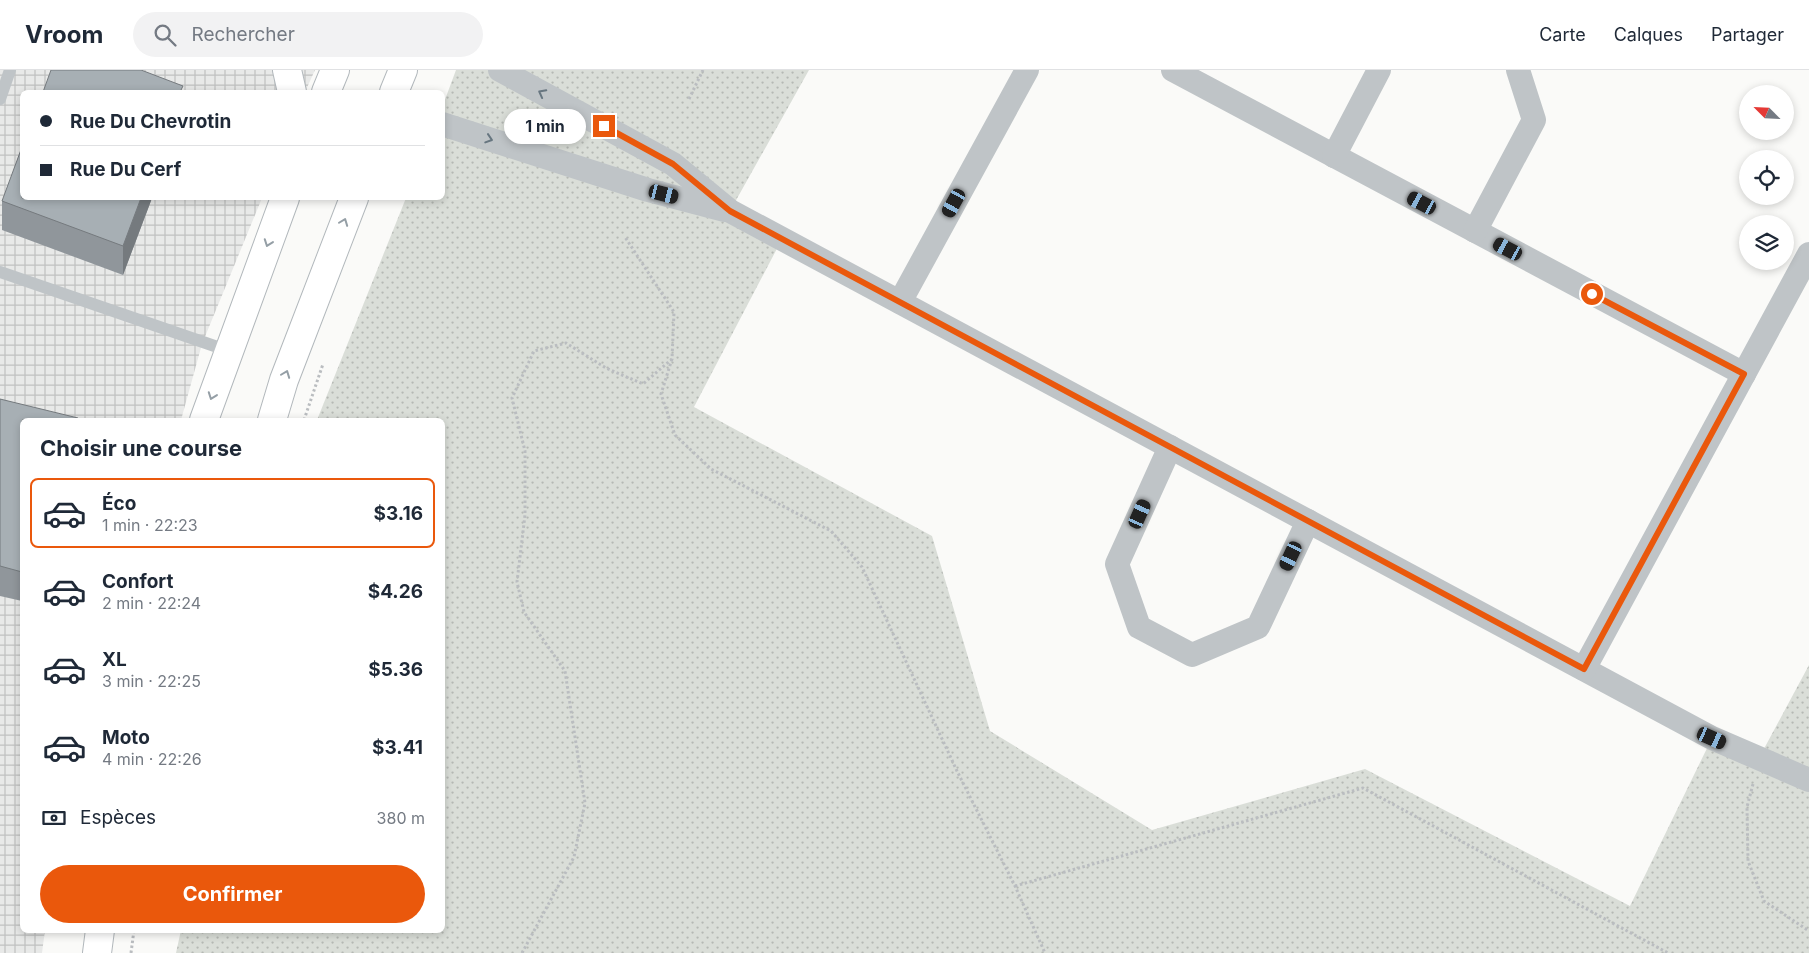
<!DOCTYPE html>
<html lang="fr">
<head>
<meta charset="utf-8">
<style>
  body { margin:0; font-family:Inter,sans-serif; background:#f2f2f3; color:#1f2937; height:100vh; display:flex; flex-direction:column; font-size:19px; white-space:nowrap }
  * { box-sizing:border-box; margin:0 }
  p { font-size:16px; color:#747a83 }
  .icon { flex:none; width:28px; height:28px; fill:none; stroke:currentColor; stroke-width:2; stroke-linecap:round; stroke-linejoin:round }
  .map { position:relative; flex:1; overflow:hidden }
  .side { position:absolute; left:20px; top:348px; width:425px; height:515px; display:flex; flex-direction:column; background:#fff; border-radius:8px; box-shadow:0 2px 8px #0003 }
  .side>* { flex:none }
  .banner { position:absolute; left:20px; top:20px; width:425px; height:110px; border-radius:8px; box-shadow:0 2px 8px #0003; display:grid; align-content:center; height:110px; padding:0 20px; background:#fff }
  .needle { width:32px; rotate:294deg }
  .controls { position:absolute; left:1739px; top:15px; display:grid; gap:10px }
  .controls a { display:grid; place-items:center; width:55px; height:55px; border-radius:50%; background:#fff; box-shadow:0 2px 8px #0003; font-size:25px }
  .end { position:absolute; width:22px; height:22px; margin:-11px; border:6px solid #ea580c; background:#fff; box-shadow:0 0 0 2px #fff }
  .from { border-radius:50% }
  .bubble { position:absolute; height:35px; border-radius:18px; background:#fff; box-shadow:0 2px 8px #0003; font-size:16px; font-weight:700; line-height:35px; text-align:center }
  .car { position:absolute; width:15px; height:30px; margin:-15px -8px; border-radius:6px; box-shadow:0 0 4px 1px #0007; background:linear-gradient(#222 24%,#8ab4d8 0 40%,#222 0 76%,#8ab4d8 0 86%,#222 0) }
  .banner b { display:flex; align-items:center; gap:18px; height:48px; font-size:19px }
  .banner b+b { border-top:1px solid #e0e1e3 }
  .banner i { width:12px; height:12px; background:#1f2937 }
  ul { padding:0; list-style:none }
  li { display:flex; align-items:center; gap:15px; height:70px; margin:0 10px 8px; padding:0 10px; border:2px solid transparent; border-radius:8px }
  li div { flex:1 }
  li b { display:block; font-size:19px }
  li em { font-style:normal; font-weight:700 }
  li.active { border-color:#ea580c }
  li>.icon { width:45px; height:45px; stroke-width:1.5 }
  h2 { padding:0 20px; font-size:22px; line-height:60px }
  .pay { display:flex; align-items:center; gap:12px; height:55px; padding:0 20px; font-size:19px }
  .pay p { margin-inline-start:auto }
  .button { display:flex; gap:10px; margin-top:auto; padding:10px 20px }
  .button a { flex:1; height:58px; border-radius:30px; background:#ea580c; color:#fff; font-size:20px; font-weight:700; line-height:58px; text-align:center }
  header { display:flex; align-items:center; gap:30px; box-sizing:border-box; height:70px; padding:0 25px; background:#fff; border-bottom:1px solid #e0e1e3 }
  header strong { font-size:24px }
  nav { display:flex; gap:28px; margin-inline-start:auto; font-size:18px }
  .search { width:350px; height:45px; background:#f2f2f3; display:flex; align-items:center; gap:12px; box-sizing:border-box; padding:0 18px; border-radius:28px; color:#747a83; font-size:19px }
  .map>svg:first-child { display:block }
  .industrial { fill:url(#industrial-grid) }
  .grass { fill:url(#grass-dots) }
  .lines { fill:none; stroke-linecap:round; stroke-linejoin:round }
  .secondary-casing { stroke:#b2b8bc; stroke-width:30 }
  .path { stroke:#babdc0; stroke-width:3; stroke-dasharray:2.5 2.5; stroke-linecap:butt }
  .lane { stroke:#bfc4c7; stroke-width:12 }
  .street { stroke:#bfc4c7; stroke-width:24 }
  .secondary { stroke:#fff; stroke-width:28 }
  .wall { fill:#90969b }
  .shaded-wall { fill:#757a7e }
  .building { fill:#a7afb4; stroke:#757a7e }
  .oneway { stroke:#677680 }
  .oneway2 { stroke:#959fa6 }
  .route { stroke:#ea580c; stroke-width:6 }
</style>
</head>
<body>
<header>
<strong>Vroom</strong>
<div class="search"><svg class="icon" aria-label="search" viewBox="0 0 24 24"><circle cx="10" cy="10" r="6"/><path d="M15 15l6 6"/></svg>Rechercher</div>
<nav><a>Carte</a><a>Calques</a><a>Partager</a></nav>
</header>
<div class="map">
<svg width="1809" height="883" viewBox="0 0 1809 883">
  <defs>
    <pattern id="industrial-grid" width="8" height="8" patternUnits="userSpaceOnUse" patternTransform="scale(1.25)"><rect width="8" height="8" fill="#e8e9e8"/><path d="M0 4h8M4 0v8" fill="none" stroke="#c0c1c1"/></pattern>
    <pattern id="grass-dots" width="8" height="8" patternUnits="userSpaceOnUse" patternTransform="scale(1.25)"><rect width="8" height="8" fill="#daded8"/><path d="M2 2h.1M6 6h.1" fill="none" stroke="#b5b9b4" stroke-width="1.8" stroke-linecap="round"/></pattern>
  </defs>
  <rect width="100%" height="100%" fill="#fafaf8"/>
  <!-- industrial -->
  <polygon class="industrial" points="0,0 315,0 305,22 22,22 22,128 262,128 202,274 181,350 22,350 22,860 45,860 42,883 0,883"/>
  <!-- grass -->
  <polygon class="grass" points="456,0 809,0 730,141 782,169 694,337 932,466 990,661 1152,760 1365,699 1630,836 1712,668 1759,688 1809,595 1809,883 176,883 181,860 442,860 442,350 317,350 406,128 442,128 443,35"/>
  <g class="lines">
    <!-- secondary casing -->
    <g class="secondary-casing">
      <g id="secondary">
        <polyline points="287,0 292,22"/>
        <polyline points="326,22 335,0"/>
        <polyline points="394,22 403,0"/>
        <polyline points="204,350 285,128"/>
        <polyline points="272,350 284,310 354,128"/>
        <polyline points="97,883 100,860"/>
      </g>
    </g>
    <!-- path -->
    <g class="path">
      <polyline points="689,29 703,0"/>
      <polyline points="672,289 661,324 675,365 711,399 831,461 862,497 957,701 1015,816 1045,883"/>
      <polyline points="304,350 323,294"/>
      <polyline points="1753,714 1747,737 1748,791 1764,831 1809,861"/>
      <polyline points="1015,816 1363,718 1668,883"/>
      <polyline points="131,883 134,860"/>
      <polyline points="522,883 574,787 585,733 565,601 524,542 517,512 525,445 525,381 512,328 534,281 566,273 606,298 643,314 672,289 674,242 625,167"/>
    </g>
    <!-- lane -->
    <g class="lane">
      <polyline points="0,29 10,0"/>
      <polyline points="0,202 229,281"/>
    </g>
    <!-- street -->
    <g class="street">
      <polyline points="500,0 673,94 730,141 1712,668 1809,710"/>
      <polyline points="1173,0 1744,304"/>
      <polyline points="442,54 648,120 724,140"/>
      <polyline points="1334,86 1379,0"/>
      <polyline points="1475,161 1534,50 1518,0"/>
      <polyline points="900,232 1027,0"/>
      <polyline points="1170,377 1117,494 1139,557 1192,585 1258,557 1308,451"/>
      <polyline points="1584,599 1809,184"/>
    </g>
    <!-- secondary -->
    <use href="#secondary" class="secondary"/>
  </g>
  <!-- wall -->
  <g class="wall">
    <polygon points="22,128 152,128 123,205 2,160 2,131"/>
    <polygon points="0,329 78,350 22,350 22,531 0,526"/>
  </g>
  <!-- shaded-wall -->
  <polygon class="shaded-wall" points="141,128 152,128 123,205 123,176"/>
  <!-- building -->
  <g class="building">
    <polygon points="51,0 141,0 183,16 180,22 43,22"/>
    <polygon points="22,77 22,128 141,128 123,176 2,131"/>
    <polygon points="0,329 78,348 78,350 22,350 22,502 0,496"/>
  </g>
  <!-- one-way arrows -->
  <defs><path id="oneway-chevron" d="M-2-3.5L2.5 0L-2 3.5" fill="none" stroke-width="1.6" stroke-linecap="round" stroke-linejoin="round" transform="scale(1.25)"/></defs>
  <g class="oneway">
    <use href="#oneway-chevron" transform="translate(542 23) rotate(-152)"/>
    <use href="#oneway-chevron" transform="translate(489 69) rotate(18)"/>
  </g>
  <g class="oneway2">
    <use href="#oneway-chevron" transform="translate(344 152) rotate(-69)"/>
    <use href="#oneway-chevron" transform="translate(268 173) rotate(110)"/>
    <use href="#oneway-chevron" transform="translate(286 304) rotate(-69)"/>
    <use href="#oneway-chevron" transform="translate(212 326) rotate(110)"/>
  </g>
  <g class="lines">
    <!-- route -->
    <polyline class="route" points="604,56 673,94 730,141 1584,599 1744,304 1592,224"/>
  </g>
</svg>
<div class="controls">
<a><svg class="needle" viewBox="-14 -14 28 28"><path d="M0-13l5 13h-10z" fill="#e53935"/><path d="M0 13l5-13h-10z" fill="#747a83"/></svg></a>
<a><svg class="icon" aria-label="locate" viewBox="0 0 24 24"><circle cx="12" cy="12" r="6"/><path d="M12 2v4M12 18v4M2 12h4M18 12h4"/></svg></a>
<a><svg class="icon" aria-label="layers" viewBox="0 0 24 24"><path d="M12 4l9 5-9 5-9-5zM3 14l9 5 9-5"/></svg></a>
</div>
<i class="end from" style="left:1592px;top:224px"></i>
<i class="end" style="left:604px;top:56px"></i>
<div class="bubble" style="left:504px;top:39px;width:82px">1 min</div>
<i class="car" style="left:664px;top:124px;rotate:104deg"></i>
<i class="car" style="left:954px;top:133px;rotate:209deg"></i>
<i class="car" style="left:1422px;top:133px;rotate:298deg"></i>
<i class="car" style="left:1508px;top:179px;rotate:298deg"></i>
<i class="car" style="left:1140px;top:444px;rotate:24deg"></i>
<i class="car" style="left:1291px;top:486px;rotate:205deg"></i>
<i class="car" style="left:1712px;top:668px;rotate:114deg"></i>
<div class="banner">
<b><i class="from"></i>Rue Du Chevrotin</b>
<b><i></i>Rue Du Cerf</b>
</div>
<section class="side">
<h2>Choisir une course</h2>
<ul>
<li class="active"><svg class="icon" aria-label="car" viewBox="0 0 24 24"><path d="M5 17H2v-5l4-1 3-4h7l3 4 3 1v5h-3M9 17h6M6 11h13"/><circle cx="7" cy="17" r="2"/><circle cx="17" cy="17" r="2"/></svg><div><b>Éco</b><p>1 min · 22:23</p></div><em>$3.16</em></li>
<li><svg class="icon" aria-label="car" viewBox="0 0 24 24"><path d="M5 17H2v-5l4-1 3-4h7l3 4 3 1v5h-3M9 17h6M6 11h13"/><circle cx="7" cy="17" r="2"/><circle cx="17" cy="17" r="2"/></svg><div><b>Confort</b><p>2 min · 22:24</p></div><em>$4.26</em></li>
<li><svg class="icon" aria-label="car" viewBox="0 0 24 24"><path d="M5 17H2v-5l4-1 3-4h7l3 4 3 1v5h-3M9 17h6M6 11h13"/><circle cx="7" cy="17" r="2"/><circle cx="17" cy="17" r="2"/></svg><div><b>XL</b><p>3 min · 22:25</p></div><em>$5.36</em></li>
<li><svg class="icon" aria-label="car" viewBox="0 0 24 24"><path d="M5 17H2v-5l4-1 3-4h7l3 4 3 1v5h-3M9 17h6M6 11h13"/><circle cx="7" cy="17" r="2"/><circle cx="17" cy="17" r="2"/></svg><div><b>Moto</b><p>4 min · 22:26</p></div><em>$3.41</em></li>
</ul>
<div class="pay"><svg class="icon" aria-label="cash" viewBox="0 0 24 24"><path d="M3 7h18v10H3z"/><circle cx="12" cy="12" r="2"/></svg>Espèces<p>380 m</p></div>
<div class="button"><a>Confirmer</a></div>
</section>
</div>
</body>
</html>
